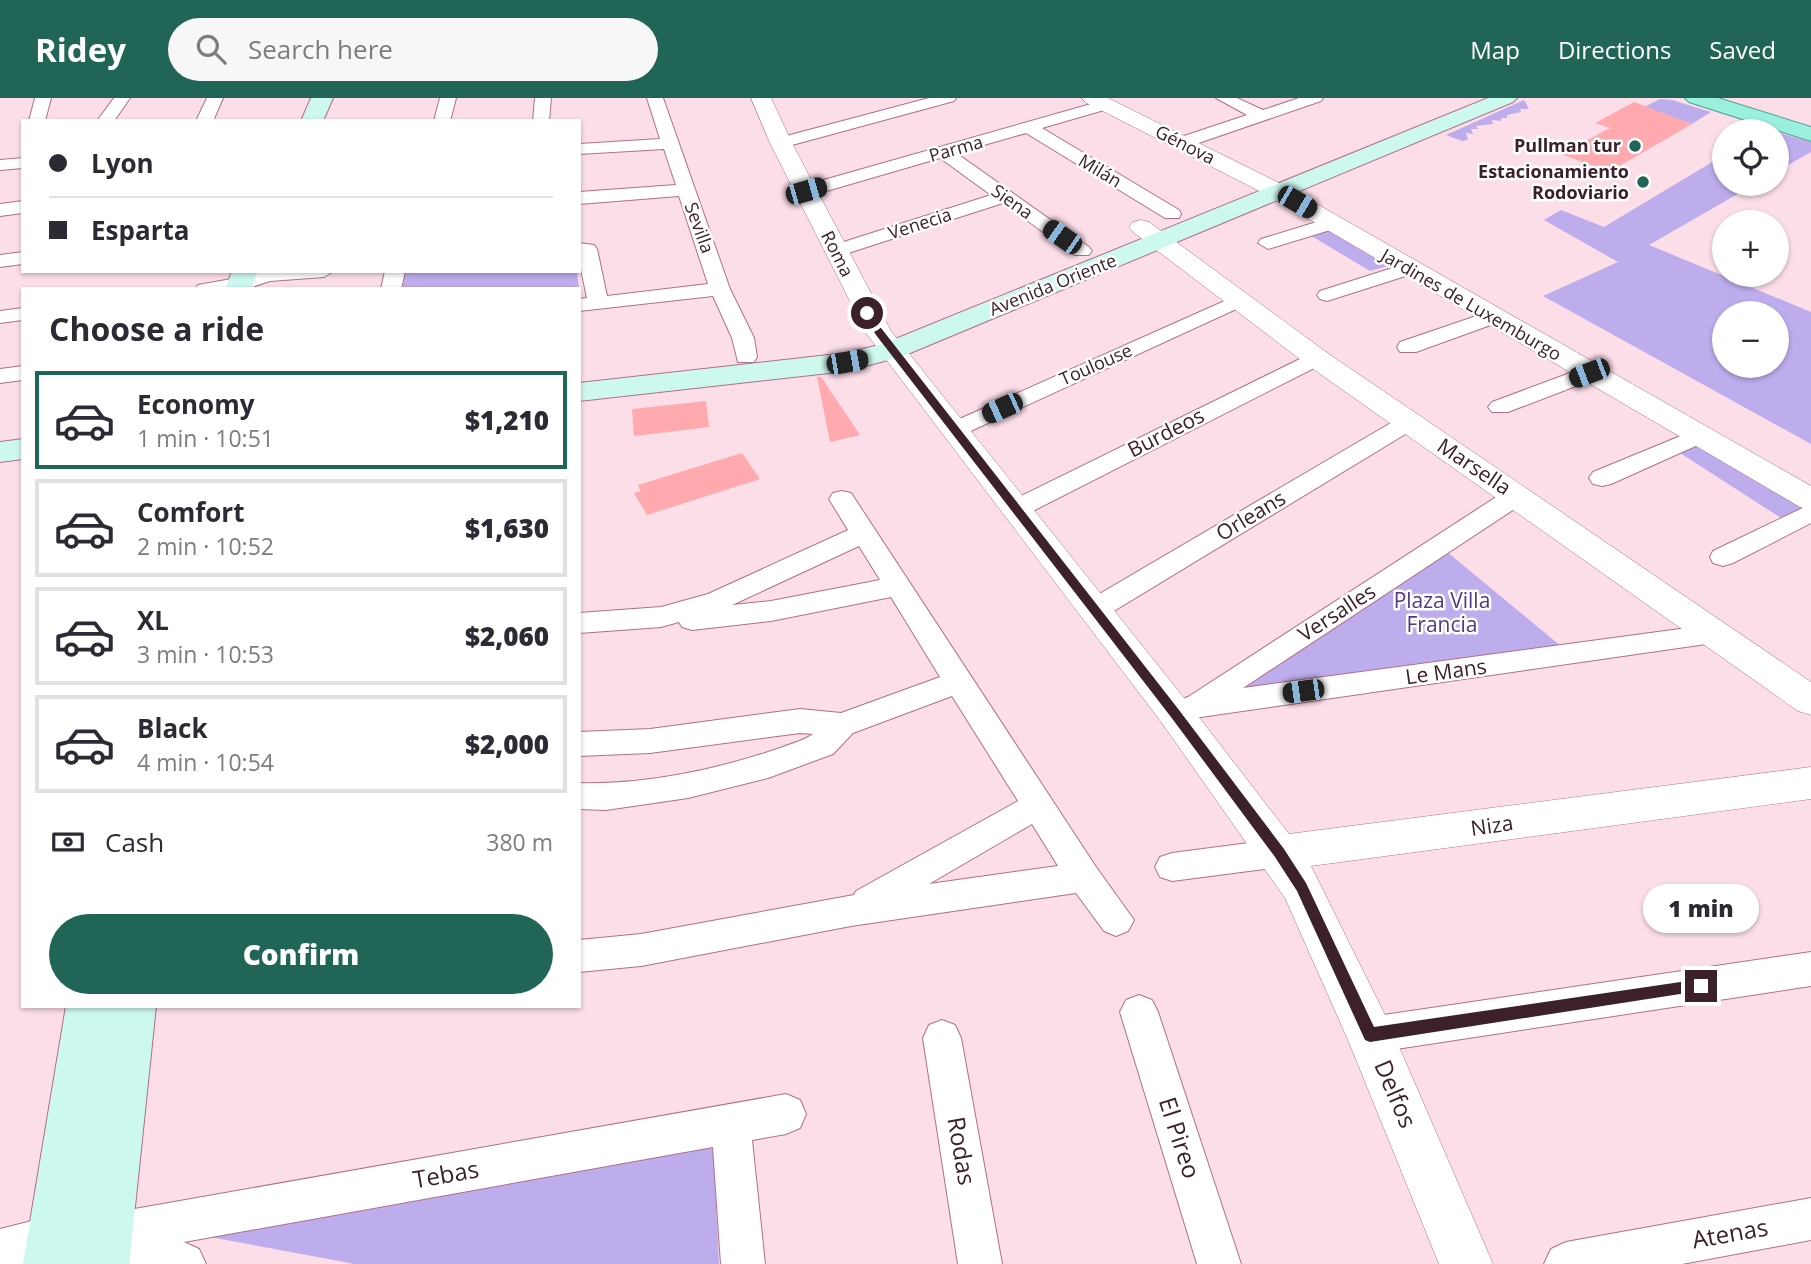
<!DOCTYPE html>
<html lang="en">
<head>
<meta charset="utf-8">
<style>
  body { margin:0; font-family:"Open Sans",sans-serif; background:#f7f7f7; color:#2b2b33; height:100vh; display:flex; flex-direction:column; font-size:26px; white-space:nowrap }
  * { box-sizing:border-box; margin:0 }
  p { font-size:23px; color:#7c7c81 }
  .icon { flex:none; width:38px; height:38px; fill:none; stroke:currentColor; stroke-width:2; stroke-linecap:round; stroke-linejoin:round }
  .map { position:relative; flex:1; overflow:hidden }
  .side { position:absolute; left:21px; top:189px; width:560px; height:721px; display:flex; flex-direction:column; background:#fff; border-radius:0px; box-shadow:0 2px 5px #0004 }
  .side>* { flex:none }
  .hud { position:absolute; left:21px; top:21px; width:560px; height:154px; border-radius:0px; box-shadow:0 2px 5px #0004; display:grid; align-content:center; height:154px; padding:0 28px; background:#fff }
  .tools { position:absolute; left:1712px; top:21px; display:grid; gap:14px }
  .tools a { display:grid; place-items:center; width:77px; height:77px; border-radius:50%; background:#fff; box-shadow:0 2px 5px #0004; font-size:35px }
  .end { position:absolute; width:32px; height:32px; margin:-16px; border:9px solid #3c212b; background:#fff; box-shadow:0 0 0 4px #fff }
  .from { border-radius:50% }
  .bubble { position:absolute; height:49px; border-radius:24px; background:#fff; box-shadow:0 2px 5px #0004; font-size:23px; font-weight:800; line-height:49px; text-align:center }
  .car { position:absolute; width:21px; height:42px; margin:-21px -10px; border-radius:9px; box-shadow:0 0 5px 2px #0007; background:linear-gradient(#222 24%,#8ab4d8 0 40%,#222 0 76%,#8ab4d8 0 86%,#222 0) }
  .hud b { display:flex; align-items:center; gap:24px; height:66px; font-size:26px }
  .hud b+b { border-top:2px solid #e1e1e2 }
  .hud i { width:18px; height:18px; background:#2b2b33 }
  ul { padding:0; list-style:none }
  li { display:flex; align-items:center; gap:21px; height:98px; margin:0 14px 10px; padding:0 14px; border:4px solid #e1e1e2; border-radius:0px }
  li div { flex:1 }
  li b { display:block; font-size:26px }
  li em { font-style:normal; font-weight:800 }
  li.active { border-color:#206556 }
  li>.icon { width:63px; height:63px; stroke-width:1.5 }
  h2 { padding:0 28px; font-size:32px; line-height:84px }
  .pay { display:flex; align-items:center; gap:18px; height:77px; padding:0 28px; font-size:26px }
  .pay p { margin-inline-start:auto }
  .button { display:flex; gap:14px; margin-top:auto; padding:14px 28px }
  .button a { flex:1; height:80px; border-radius:42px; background:#206556; color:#fff; font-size:28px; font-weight:800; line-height:80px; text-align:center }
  header { display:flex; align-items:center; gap:42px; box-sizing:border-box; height:98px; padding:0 35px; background:#206556; color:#fff }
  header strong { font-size:33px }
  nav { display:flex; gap:38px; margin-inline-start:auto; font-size:24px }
  .search { width:490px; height:63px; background:#f7f7f7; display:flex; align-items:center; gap:18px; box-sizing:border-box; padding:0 24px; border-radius:38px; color:#7c7c81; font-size:26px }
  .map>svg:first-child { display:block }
  .green { fill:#bdadec; fill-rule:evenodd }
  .building { fill:#feaaae }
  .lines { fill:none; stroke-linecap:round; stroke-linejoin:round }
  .minor-casing { stroke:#b16f88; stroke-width:2 }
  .tertiary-casing { stroke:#b16f88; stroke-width:1 }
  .secondary-casing { stroke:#b16f88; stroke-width:2 }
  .primary-casing { stroke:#4ea190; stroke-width:2 }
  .minor { fill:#fff; fill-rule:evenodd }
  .tertiary { fill:#fff; fill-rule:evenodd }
  .secondary { fill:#cdf8ee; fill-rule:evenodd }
  .primary { fill:#9af0dd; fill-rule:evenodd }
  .route { fill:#3c212b }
  .poi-dot { fill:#206556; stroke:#fff; stroke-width:2.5 }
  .labels { text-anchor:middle; stroke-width:5; stroke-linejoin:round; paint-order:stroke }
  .far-street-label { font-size:18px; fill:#3c212b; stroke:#fff }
  .far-poi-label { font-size:18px; font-weight:bold; fill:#3c212b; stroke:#fff; text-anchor:end }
  .street-label { font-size:21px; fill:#3c212b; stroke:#fff }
  .park-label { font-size:21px; fill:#523788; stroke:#fff }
  .near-street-label { font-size:24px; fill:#3c212b; stroke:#fff }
</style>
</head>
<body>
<header>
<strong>Ridey</strong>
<div class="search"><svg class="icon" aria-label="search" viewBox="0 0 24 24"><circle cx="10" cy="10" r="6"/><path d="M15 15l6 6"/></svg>Search here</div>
<nav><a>Map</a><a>Directions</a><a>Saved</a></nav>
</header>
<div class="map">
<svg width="1811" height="1166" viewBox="0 0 1811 1166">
  <rect width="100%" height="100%" fill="#fcdee8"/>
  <!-- green -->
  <g class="green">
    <polygon points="1660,1 1672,2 1711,14 1692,26 1687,24 1679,27 1640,11"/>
    <polygon points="1524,2 1529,11 1520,11 1521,14 1507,17 1507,20 1501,20 1501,23 1492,22 1493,26 1476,28 1478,31 1471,31 1473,36 1466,35 1468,42 1462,43 1446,37"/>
    <polygon points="1776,34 1811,44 1811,54 1776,74"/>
    <path d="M1724,57V86H1755L1649,147L1811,214V346L1543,198L1618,164L1544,122L1561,112L1604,129ZM1724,215H1776V268H1724Z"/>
    <polygon points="1333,129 1398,165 1370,173 1308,136"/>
    <polygon points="405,173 577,173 579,191 402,191"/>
    <polygon points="1705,344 1811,406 1781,420 1680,355"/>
    <polygon points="1446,453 1562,549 1233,595"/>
    <polygon points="713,1044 719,1166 355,1166 194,1136"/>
  </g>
  <!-- building -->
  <g class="building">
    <polygon points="1634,4 1692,26 1609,74 1561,56 1610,30 1595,25"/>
    <polygon points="817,279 821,279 860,337 830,344"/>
    <polygon points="706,303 709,329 634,338 632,311"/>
    <polygon points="742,355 760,381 647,417 634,395 641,393 638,387"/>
  </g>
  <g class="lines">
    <!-- minor casing -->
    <g class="minor-casing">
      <g id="minor">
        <polygon points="35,0 51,0 45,23 29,23"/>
        <polygon points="114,0 130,0 114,23 97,23"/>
        <polygon points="207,0 223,0 213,23 196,23"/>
        <polygon points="440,0 456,0 450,23 434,23"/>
        <polygon points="535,0 551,0 549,23 533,23"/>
        <polygon points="647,0 663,0 730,191 754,240 757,259 754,264 738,264 732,240 713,198 579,213 579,201 587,200 579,162 579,145 594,147 597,151 607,198 708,186 679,98 579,106 579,94 676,87 664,51 579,56 579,46 660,41"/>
        <polygon points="929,0 956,0 954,3 781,50 772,45 775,41"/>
        <polygon points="1216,0 1237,0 1263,12 1299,0 1323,0 1321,3 1187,49 1175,49 1172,45 1175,41 1247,17"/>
        <polygon points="1105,2 1113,7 1111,10 1042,30 1179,112 1181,116 1179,120 1165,120 1026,35 956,55 1089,149 1092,153 1089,157 1075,157 1003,105 842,157 828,157 825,153 828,149 991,97 940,60 806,99 797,93 799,89"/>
        <polygon points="23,60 23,70 0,72 0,62"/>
        <polygon points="23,103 23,115 0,118 0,106"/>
        <polygon points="1333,119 1343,125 1340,129 1268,151 1258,145 1261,141"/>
        <polygon points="23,154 23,166 0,169 0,157"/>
        <polygon points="1408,165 1415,167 1418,171 1415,175 1327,203 1320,201 1317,197 1320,193"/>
        <polygon points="259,173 334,173 324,179 270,183 246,191 195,191 198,187 237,180"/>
        <polygon points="385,173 405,173 401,191 381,191"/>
        <polygon points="1238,197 1245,199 1248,203 1245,207 962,337 954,339 946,337 942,332 946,327"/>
        <polygon points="23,210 23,222 0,225 0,213"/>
        <polygon points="1491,213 1499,214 1502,219 1499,224 1416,254 1400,254 1397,249 1400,244"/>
        <polygon points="1316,253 1324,255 1327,260 1324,265 1025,417 1016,419 1007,417 1003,411 1007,405"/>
        <polygon points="23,268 23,282 0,285 0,271"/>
        <polygon points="1589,268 1597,270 1600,275 1597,280 1508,314 1492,314 1488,309 1492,304"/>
        <polygon points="1409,317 1417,319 1421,324 1417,329 1104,519 1094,522 1084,519 1080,512 1084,505 1401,319"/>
        <polygon points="1700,330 1709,332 1712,337 1709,342 1611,386 1602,388 1593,386 1589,380 1593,374"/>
        <polygon points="1516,390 1525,392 1529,398 1525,404 1243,590 1717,526 1727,529 1731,536 1727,543 1194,620 1175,627 1164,623 1160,615 1164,607 1188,599 1507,392"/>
        <path d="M842,393L851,395L1096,769L1134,822L1128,833L1116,838L1104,833L1076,795L851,828L641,868L579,874V842L641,836L854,797L856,793L1018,703L952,598L853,635L833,656L768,680L688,700L606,712L579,711V685C646,687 720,671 783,649C793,645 805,642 813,636L800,635L650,655L579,658V634L650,631L800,611L841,615L940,579L891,499L771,523L692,532L682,529L679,524L661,529L579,535V515L661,509L708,496L848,432L829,401L833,395ZM859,448L880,482L771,503L732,507ZM1032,726L1058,768L929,786Z"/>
        <polygon points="1811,406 1811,425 1733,465 1723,468 1713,465 1710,459 1713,453"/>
        <polygon points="1279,741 1291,745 1296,755 1291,765 1279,769 1172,783 1160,779 1155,769 1160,759 1172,755"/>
        <polygon points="1811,854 1811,888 1370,955 1357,950 1351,937 1357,924 1370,919"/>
        <polygon points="1139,897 1152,902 1158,914 1241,1166 1197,1166 1120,914 1126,902"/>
        <polygon points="942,922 955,927 961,940 1002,1166 958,1166 923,940 929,927"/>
        <polygon points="786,996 800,1002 806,1016 800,1030 786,1036 752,1042 765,1166 721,1166 713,1049 184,1144 199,1151 206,1166 74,1166 69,1154 29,1166 0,1166 0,1131 55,1117 70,1123 75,1135 88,1130 91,1122 106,1116"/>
        <polygon points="1811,1100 1811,1142 1682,1166 1544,1166 1551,1151 1566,1144"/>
      </g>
    </g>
    <!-- tertiary casing -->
    <g class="tertiary-casing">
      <g id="tertiary">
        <polygon points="751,0 771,0 792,45 891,233 1188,605 1289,736 1811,669 1811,701 1311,768 1387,921 1493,1166 1439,1166 1348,942 1285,800 1162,625 866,235 770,45"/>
        <polygon points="1082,0 1108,0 1287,89 1811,388 1811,412 1800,409 1271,99 1085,4"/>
        <polygon points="1141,122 1149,124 1326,254 1811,584 1811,617 1798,613 1306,266 1133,134 1129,129 1133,124"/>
      </g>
    </g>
    <!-- secondary casing -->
    <g class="secondary-casing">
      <g id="secondary">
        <polygon points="311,0 333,0 323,23 301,23"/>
        <polygon points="1488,0 1517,0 1513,4 903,258 847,273 579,303 579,285 846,255 883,246"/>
        <polygon points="232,173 258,173 251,191 225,191"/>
        <polygon points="23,341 23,361 0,364 0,344"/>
        <polygon points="66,908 156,908 129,1166 23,1166"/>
      </g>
    </g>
    <!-- primary casing -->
    <g class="primary-casing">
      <polygon id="primary" points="1685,0 1718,0 1811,29 1811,43 1689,4"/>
    </g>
    <!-- minor -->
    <use href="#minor" class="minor"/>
    <!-- tertiary -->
    <use href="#tertiary" class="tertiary"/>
    <!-- secondary -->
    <use href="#secondary" class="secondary"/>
    <!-- primary -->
    <use href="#primary" class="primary"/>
  </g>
  <!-- route -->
  <polygon class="route" points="867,212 1179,612 1284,751 1306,785 1374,929 1701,881 1708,888 1706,892 1370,944 1365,942 1297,793 1275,759 1171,619 876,237 863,215"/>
  <!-- markers -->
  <g class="poi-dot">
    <circle cx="1635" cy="48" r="7"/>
    <circle cx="1643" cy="84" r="7"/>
  </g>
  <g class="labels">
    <!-- far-street labels -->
    <g class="far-street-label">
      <text transform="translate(1185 47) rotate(27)" y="6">Génova</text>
      <text transform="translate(956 51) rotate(-16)" y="6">Parma</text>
      <text transform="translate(1100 73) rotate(31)" y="6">Milán</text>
      <text transform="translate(1012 104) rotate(35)" y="6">Siena</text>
      <text transform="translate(920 126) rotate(-18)" y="6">Venecia</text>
      <text transform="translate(699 130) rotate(70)" y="6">Sevilla</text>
      <text transform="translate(837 156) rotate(63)" y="6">Roma</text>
      <text transform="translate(1053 187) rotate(-22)" y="6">Avenida Oriente</text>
      <text transform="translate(1471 207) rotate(30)" y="6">Jardines de Luxemburgo</text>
      <text transform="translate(1096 267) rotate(-24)" y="6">Toulouse</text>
    </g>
    <!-- far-poi labels -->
    <g class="far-poi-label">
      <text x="1621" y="54">Pullman tur</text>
      <text x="1629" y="80">Estacionamiento<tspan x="1629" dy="21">Rodoviario</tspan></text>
    </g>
    <!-- street labels -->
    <g class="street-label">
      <text transform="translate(1166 335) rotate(-27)" y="7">Burdeos</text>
      <text transform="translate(1474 369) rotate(34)" y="7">Marsella</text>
      <text transform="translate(1251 418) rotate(-31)" y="7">Orleans</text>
      <text transform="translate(1337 515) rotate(-33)" y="7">Versalles</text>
      <text transform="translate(1446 574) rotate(-8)" y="7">Le Mans</text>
      <text transform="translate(1492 728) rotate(-8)" y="7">Niza</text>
    </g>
    <!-- park labels -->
    <g class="park-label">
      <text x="1442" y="510">Plaza Villa<tspan x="1442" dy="24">Francia</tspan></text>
    </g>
    <!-- near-street labels -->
    <g class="near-street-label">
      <text transform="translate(1395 996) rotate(67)" y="8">Delfos</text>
      <text transform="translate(1179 1040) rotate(72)" y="8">El Pireo</text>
      <text transform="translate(961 1053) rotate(80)" y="8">Rodas</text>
      <text transform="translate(446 1077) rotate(-10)" y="8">Tebas</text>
      <text transform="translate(1730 1136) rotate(-10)" y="8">Atenas</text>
    </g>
  </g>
</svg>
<div class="tools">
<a><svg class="icon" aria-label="locate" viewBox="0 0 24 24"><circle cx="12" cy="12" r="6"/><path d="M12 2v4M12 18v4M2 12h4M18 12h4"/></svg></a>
<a>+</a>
<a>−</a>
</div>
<i class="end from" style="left:867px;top:215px"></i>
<i class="end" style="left:1701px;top:888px"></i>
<div class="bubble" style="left:1643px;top:786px;width:116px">1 min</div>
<i class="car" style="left:806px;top:93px;rotate:74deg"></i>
<i class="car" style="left:1297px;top:104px;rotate:120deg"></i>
<i class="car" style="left:1062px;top:139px;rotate:305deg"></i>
<i class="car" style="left:847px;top:264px;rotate:80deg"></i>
<i class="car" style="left:1589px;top:275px;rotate:249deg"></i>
<i class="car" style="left:1002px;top:310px;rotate:246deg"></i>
<i class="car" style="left:1303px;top:593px;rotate:262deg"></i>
<div class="hud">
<b><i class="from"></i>Lyon</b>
<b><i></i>Esparta</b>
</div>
<section class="side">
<h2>Choose a ride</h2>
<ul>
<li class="active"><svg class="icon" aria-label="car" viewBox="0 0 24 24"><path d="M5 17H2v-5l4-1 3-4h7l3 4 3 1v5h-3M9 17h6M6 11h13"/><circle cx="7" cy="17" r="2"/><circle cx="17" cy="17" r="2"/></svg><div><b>Economy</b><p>1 min · 10:51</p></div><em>$1,210</em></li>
<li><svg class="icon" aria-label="car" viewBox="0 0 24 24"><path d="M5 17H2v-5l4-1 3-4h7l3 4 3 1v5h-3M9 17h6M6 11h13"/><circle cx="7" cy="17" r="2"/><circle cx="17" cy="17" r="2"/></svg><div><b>Comfort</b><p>2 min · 10:52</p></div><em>$1,630</em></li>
<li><svg class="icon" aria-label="car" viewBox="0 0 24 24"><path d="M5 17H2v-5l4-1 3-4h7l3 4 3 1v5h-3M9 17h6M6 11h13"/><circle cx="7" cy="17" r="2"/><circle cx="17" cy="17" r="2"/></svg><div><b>XL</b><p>3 min · 10:53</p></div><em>$2,060</em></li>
<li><svg class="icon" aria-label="car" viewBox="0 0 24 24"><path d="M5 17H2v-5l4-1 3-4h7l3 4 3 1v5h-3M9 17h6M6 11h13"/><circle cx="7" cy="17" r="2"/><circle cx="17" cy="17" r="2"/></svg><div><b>Black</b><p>4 min · 10:54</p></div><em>$2,000</em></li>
</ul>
<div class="pay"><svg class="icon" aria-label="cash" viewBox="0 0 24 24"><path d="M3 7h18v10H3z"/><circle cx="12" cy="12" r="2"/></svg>Cash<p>380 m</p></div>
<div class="button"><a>Confirm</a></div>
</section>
</div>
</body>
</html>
